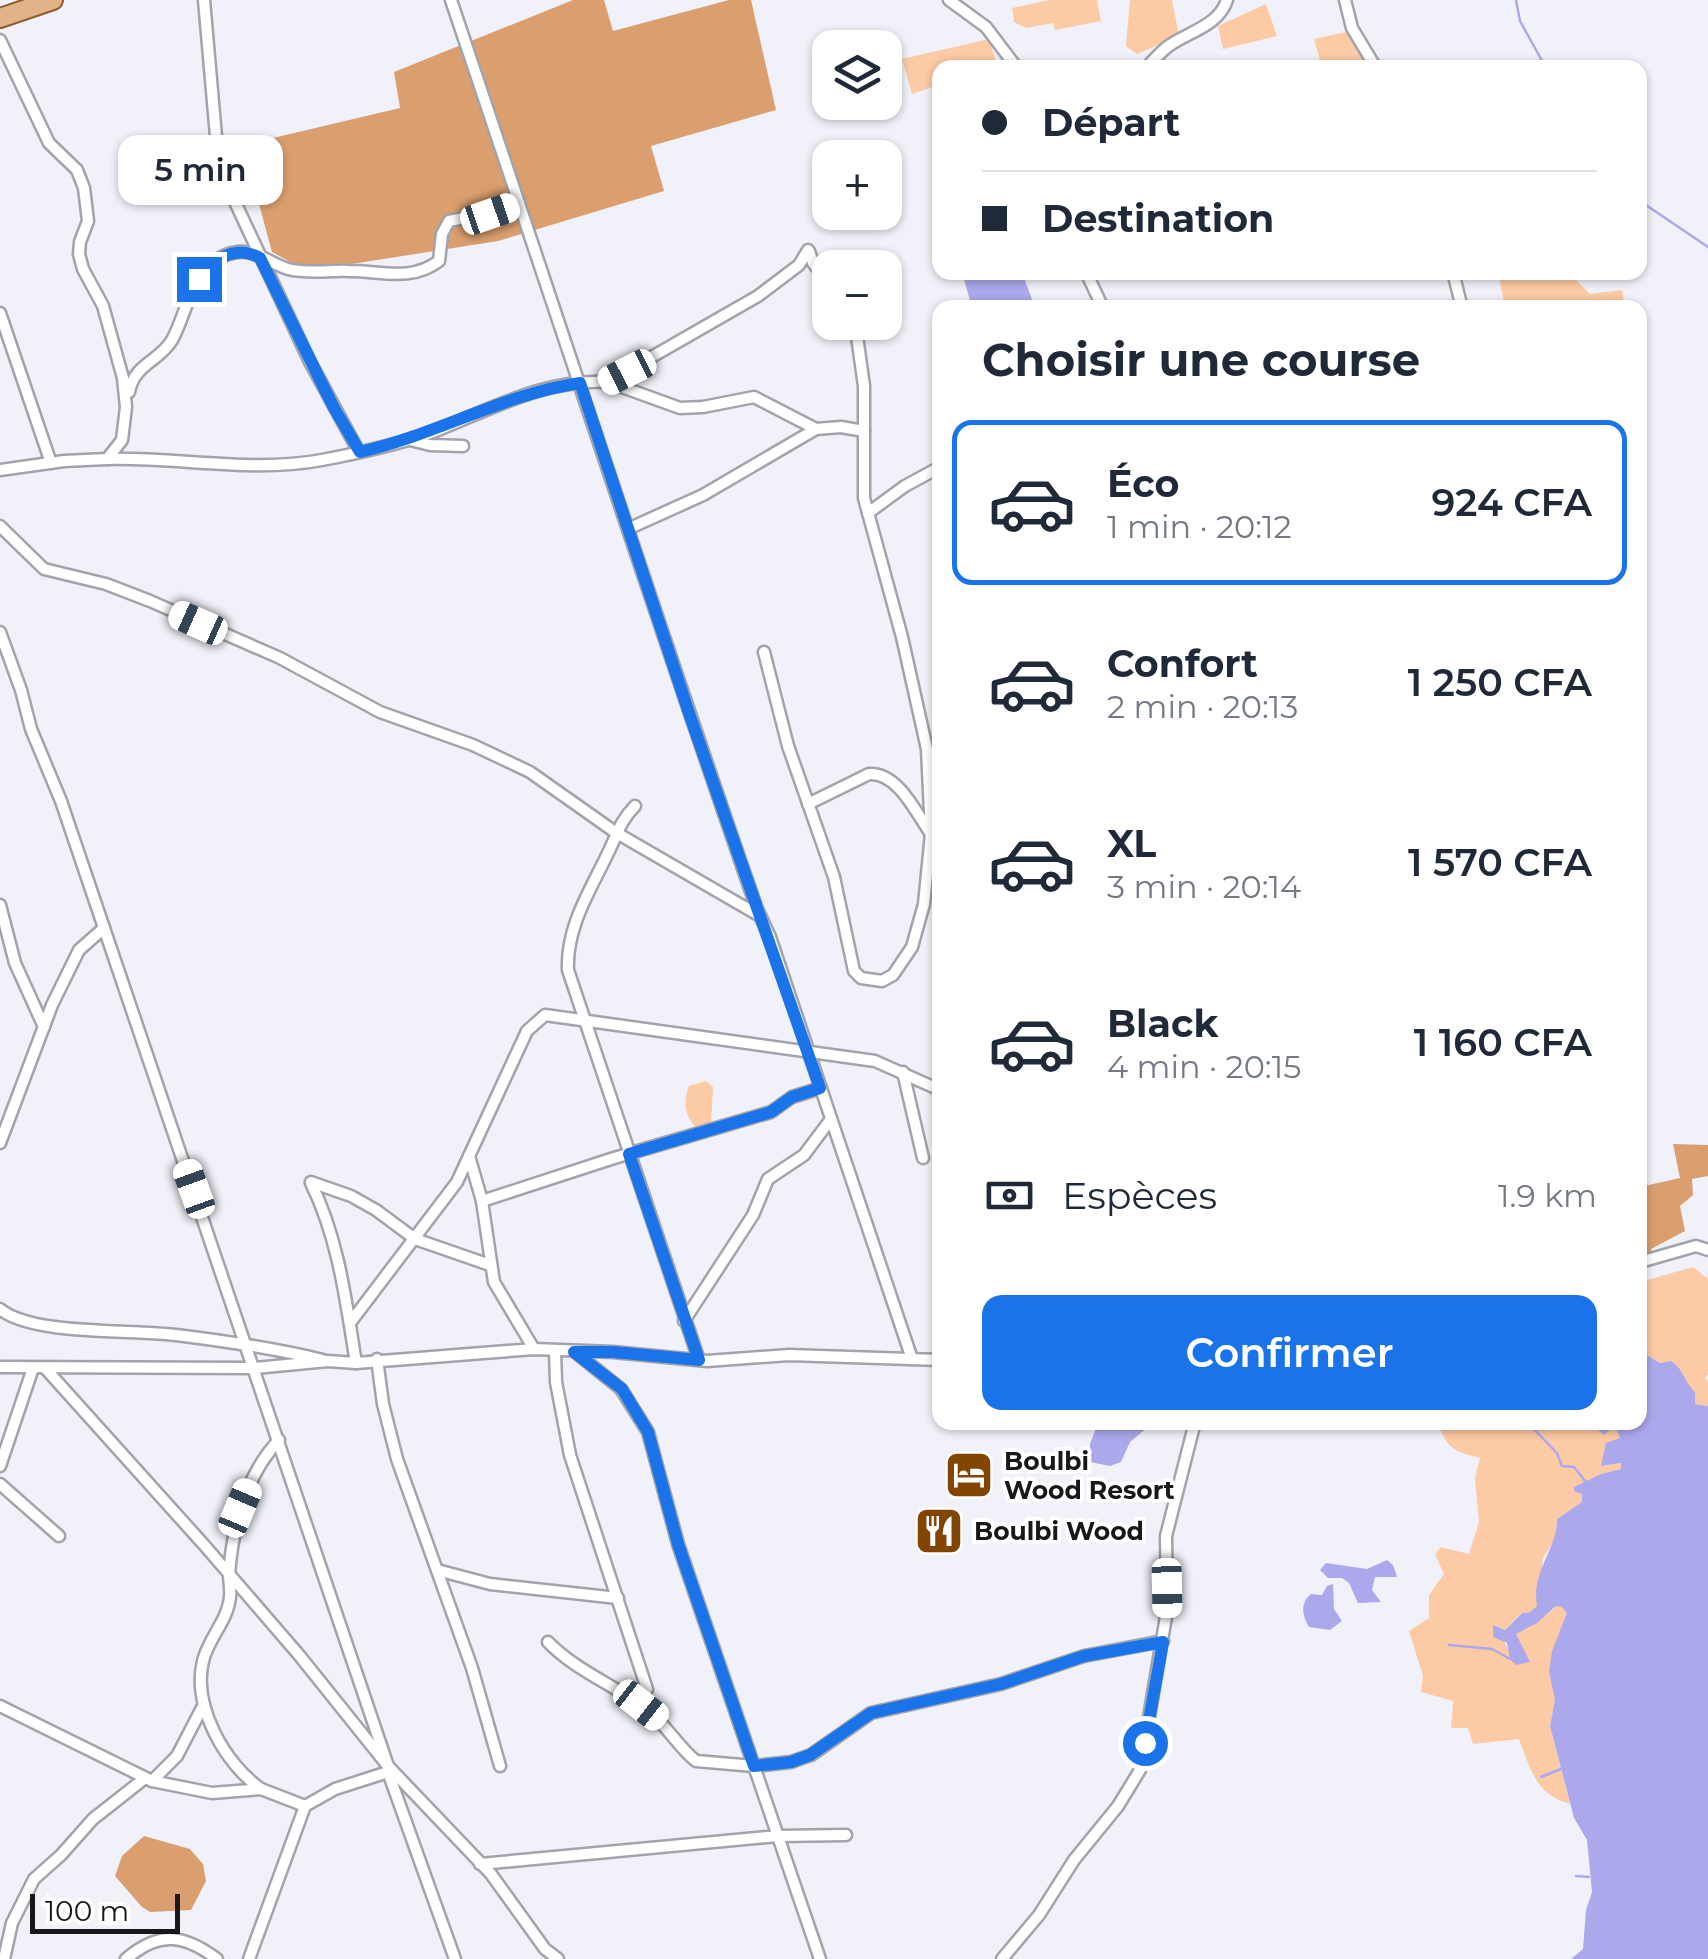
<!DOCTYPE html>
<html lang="fr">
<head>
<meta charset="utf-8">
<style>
  body { margin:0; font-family:Montserrat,sans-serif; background:#f6f6f7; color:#1f2937; height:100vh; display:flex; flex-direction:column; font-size:38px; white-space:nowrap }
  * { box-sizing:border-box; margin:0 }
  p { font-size:32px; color:#747a83 }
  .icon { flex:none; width:55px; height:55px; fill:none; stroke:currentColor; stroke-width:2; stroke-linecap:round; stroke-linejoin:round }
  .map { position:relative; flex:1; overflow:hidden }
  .details { position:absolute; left:932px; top:300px; width:715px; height:1130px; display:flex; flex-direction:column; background:#fff; border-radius:20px; box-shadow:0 2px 8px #0004 }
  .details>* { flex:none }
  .top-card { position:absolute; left:932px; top:60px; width:715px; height:220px; border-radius:20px; box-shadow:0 2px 8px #0004; display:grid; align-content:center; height:220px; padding:0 50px; background:#fff }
  .buttons { position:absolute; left:812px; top:30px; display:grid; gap:20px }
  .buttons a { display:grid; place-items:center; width:90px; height:90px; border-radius:20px; background:#fff; box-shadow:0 2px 8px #0004; font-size:50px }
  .scale { position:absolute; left:30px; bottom:25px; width:150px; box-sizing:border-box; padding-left:10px; border:5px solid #18181a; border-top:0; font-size:28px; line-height:35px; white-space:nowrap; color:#18181a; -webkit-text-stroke:8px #fff; paint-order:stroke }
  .end { position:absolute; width:45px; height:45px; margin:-22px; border:12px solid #1a73e8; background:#fff; box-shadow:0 0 0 5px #fff }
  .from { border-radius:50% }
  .bubble { position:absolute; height:70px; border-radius:20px; background:#fff; box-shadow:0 2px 8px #0004; font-size:32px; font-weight:600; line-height:70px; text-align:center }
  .car { position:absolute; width:30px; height:60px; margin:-30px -15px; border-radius:12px; box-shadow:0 0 8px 2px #0007; background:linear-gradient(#fff 24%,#345 0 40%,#fff 0 76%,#345 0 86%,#fff 0) }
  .top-card b { display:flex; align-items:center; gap:35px; height:95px; font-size:38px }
  .top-card b+b { border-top:2px solid #e0e1e3 }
  .top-card i { width:25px; height:25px; background:#1f2937 }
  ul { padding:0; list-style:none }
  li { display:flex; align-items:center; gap:30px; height:165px; margin:0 20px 15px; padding:0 30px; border:5px solid transparent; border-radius:20px }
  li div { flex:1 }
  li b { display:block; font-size:38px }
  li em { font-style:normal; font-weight:600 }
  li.on { border-color:#1a73e8 }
  li>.icon { width:90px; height:90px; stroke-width:1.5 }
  h2 { padding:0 50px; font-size:45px; line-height:120px }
  .pay { display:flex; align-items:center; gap:25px; height:110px; padding:0 50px; font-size:38px }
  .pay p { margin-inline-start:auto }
  .action { display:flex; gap:20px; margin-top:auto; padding:20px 50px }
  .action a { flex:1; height:115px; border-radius:20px; background:#1a73e8; color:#fff; font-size:40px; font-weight:600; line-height:115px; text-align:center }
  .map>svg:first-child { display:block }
  .green { fill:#fccaa4 }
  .forest { fill:#db9f6f }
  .water { fill:#aba9ec }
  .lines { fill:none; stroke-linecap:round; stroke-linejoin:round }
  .stream { stroke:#aba9ec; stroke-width:2.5 }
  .minor-casing { stroke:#a3a3ab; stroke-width:15 }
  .primary-casing { stroke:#905c2e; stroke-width:22 }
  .minor { stroke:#fff; stroke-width:10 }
  .primary { stroke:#e3b388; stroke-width:18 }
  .route { stroke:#1a73e8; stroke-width:12 }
  .labels { text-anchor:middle; stroke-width:8; stroke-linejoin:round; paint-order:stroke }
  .poi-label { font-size:25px; font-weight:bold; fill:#18181a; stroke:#fff; text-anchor:start }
</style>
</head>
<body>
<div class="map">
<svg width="1708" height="1959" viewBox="0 0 1708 1959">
  <rect width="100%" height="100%" fill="#f1f1f9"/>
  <!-- green -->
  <g class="green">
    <polygon points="1049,0 1097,0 1101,21 1055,30 1053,23 1026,28 1014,22 1012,8"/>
    <polygon points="1130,0 1172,0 1179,36 1137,54 1126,46"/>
    <polygon points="1266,4 1277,36 1223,49 1218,26"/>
    <polygon points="1351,31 1372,67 1322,67 1314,39"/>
    <polygon points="989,39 997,65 940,68 940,84 912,94 902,59"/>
    <polygon points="1498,272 1548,273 1554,277 1569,273 1590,294 1622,290 1625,307 1472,307 1504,302"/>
    <path d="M706,1081L713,1087L711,1126L697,1128C684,1116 683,1102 689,1086Z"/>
    <polygon points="1693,1267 1708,1279 1708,1374 1705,1378 1708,1381 1708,1406 1695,1404 1660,1363 1640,1351 1640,1282"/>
    <path d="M1438,1423H1599L1598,1430L1615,1426L1620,1438L1602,1466L1622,1463L1621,1469L1601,1474L1582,1494V1502L1557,1519L1555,1539L1543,1558L1538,1606L1530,1612L1521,1613L1505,1630L1494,1625L1511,1653L1517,1642L1515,1634C1529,1623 1544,1620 1556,1606H1562L1568,1613L1549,1672L1555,1700L1550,1726L1570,1804C1535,1794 1531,1770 1519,1739L1473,1744L1468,1728H1451L1453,1701L1421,1692L1423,1676L1409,1631L1429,1618V1595L1444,1574L1435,1554L1441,1547L1469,1554L1479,1522L1475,1478L1480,1458C1454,1451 1447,1449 1438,1423Z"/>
  </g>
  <!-- forest -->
  <g class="forest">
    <polygon points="573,0 604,0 613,31 729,0 751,0 776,110 651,146 664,191 498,241 307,271 272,252 243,145 400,108 394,72"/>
    <polygon points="1673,1144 1708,1145 1708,1176 1692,1179 1693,1195 1680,1206 1685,1231 1651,1249 1653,1258 1640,1261 1640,1187 1680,1178"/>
    <polygon points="144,1836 190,1849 203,1864 206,1881 191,1910 150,1912 142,1907 115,1876 122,1856"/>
  </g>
  <!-- water -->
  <g class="water">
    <polygon points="962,273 1022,273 1035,307 972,307"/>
    <path d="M1640,1351L1660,1363L1671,1361C1684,1369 1684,1382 1695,1392V1404L1708,1406V1959H1571L1583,1949L1586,1910L1592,1892L1587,1840L1574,1818L1550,1726L1555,1700L1549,1672L1552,1651L1567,1613L1562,1607L1556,1606L1537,1623L1516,1634L1530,1662L1516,1665L1510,1659L1507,1643L1493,1637V1625L1505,1630L1522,1613L1530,1612L1537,1606C1531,1571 1557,1550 1557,1519L1582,1502V1494L1574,1491V1487L1601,1474L1621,1469V1463L1601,1466L1606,1443L1620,1438L1615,1426L1604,1435L1598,1430L1599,1423L1640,1422Z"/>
    <polygon points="1098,1423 1098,1422 1149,1423 1148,1427 1130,1442 1121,1462 1110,1466 1090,1462 1090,1444"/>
    <polygon points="1387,1560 1393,1565 1397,1577 1375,1577 1372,1590 1381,1602 1358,1603 1349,1583 1342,1578 1328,1578 1320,1570 1326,1563 1367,1569"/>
    <path d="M1333,1584L1334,1609L1342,1621L1330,1630L1309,1627C1302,1615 1300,1603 1311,1594L1322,1595L1327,1586Z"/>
  </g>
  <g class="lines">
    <!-- stream -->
    <g class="stream">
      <polyline points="1516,0 1520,21 1546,68"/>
      <polyline points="1640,201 1708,247"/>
      <polyline points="1527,1422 1557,1453 1562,1466 1574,1467 1585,1481"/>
      <polyline points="1449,1645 1492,1649 1510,1659"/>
      <polyline points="1541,1777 1563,1768"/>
      <polyline points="1576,1876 1589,1877"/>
    </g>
    <!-- minor casing -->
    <g class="minor-casing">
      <g id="minor">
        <polyline points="204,0 218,159 228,187 310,362 359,452"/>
        <path d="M451,0C553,303 652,607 757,909L770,937L912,1359"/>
        <polyline points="949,0 986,27 1017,68"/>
        <polyline points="1345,0 1352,28 1376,68"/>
        <polyline points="0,40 49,143 77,170 84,188 88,221 80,242 79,254 83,269 103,306 123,378 126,407 122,440 107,459 64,461 0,470"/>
        <path d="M1146,68C1154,60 1161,51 1170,45C1191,31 1219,25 1227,0"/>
        <polyline points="809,251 813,263 830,283"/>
        <polyline points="1086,272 1103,308"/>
        <polyline points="1453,272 1462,308"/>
        <polyline points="0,313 51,463"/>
        <polyline points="608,382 680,408 703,407 754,397 816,429 841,427 864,431"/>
        <path d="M129,392C134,364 160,361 172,340C185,317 189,284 210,265C218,257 234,250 245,252C260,253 274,265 288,269C308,274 329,270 350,271C381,271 411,282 439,261L442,234L449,221L490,213L519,203"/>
        <polyline points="410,440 430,445 463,446"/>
        <path d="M107,459C178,457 252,473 322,460C359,453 397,445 433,432C489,410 546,378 608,382L758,296L799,265L808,250"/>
        <polyline points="868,513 905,486 940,467"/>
        <polyline points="0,526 44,569 106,584 150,601 280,658 380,712 473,745 530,772 615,832 760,916"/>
        <polyline points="630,528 703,495 816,429"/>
        <polyline points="0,632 21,690 31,729 61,801 388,1766 388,1772 335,1789 305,1806 249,1959"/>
        <polyline points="764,652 788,746 834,877 854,971 861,978 882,981 893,975 912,947 924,904 931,834 927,749 902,637 864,498 864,386 855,322"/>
        <polyline points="933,764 940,783"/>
        <path d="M808,804L869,774C898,772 916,813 931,834"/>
        <path d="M635,806C620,821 617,835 608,853C590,891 566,927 568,970L699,1360"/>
        <polyline points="0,905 15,963 44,1027"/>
        <polyline points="903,1072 923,1158"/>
        <polyline points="0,1143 52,1005 79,950 104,928"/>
        <polyline points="469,1156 482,1201 494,1282 534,1349"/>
        <polyline points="311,1182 351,1196 376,1210 415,1239 490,1265"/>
        <path d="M311,1183C339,1240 346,1302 356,1363"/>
        <polyline points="482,1201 614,1158 771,1112 792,1097 821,1088"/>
        <polyline points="1640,1262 1696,1246 1708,1250"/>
        <path d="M0,1309C33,1336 132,1329 176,1335C225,1341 274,1348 323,1360"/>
        <polyline points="684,1321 753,1215 768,1179 804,1155 831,1119"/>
        <polyline points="350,1323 457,1182 527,1031 545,1015 875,1061 940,1090"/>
        <polyline points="555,1351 556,1382 570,1455 647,1689"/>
        <polyline points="575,1352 621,1389 648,1432 678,1544 820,1959"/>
        <polyline points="377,1359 383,1404 397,1459 472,1668 500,1766"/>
        <polyline points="0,1367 255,1368 328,1361 356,1363 534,1349 613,1352 707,1361 789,1355 940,1360"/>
        <polyline points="45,1368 205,1546 299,1655 388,1766 491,1874 545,1949 558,1959"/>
        <polyline points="0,1466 33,1368"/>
        <polyline points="0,1484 59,1536"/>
        <polyline points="437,1570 490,1584 618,1598"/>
        <path d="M548,1642C576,1671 615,1685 647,1710C666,1724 678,1747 696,1761L754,1766L791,1762L811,1755L871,1713L1001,1684L1084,1656L1163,1641"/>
        <polyline points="0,1706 152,1781 212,1793 261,1789 305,1806"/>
        <polyline points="388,1772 455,1959"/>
        <polyline points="152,1781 177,1756 204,1704"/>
        <path d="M261,1789C225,1764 192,1706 203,1661C208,1639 228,1620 230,1597C231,1590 229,1582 229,1574C233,1525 245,1476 279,1440"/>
        <polyline points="480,1864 778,1836 846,1835"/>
        <polyline points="4,1959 12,1923 34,1879 61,1855 93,1819 145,1778"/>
        <path d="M126,1959C159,1931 184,1934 217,1959"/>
        <polyline points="1002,1959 1039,1915 1074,1860 1118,1806 1140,1770 1167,1611 1166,1536 1195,1422"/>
      </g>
    </g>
    <!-- primary casing -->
    <g class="primary-casing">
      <polyline id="primary" points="0,18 53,0"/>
    </g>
    <!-- minor -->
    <use href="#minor" class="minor"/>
    <!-- primary -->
    <use href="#primary" class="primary"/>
  </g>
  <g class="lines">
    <!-- route -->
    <path class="route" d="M199,279C214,259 235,244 260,258L334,408L360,452C435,435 504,394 580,383L690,716L820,1088L792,1097L771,1112L629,1154L699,1360L613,1352H574L622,1389L648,1432L678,1544L754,1766L791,1762L810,1755L871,1713L1001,1684L1084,1656L1163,1642L1145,1743"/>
  </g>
  <!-- icons -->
  <defs>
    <g id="hotel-square" transform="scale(2.5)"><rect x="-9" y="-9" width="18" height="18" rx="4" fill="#834602" stroke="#fff"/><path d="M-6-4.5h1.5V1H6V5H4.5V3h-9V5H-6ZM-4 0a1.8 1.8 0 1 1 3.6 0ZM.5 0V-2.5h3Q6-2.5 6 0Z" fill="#fff"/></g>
    <g id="restaurant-square" transform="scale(2.5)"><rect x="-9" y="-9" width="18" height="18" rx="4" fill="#834602" stroke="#fff"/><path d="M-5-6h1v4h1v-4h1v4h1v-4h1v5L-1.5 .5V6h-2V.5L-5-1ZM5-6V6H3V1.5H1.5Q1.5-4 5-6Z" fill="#fff"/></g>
  </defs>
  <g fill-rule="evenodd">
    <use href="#hotel-square" x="969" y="1475"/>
    <use href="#restaurant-square" x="939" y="1531"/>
  </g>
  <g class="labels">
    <!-- poi labels -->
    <g class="poi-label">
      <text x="1004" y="1470">Boulbi<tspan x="1004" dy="29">Wood Resort</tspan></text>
      <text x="974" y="1540">Boulbi Wood</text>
    </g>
  </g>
</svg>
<div class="buttons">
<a><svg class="icon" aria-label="layers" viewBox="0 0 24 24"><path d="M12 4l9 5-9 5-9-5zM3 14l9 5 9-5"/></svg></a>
<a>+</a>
<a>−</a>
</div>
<div class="scale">100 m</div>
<i class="end from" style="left:1145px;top:1743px"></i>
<i class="end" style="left:199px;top:279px"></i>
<div class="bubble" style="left:118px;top:135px;width:165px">5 min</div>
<i class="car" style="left:490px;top:214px;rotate:71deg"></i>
<i class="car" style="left:627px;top:372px;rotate:243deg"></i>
<i class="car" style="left:198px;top:623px;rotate:294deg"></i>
<i class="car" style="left:194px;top:1189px;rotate:340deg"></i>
<i class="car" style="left:240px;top:1508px;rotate:23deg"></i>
<i class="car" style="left:1167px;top:1588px;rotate:179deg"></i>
<i class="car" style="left:641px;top:1705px;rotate:128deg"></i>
<div class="top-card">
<b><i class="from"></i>Départ</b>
<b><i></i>Destination</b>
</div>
<section class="details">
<h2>Choisir une course</h2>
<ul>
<li class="on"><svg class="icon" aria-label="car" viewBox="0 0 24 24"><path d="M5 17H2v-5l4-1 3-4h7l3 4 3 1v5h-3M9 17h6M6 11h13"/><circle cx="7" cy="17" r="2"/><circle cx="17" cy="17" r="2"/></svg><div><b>Éco</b><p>1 min · 20:12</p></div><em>924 CFA</em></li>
<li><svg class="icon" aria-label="car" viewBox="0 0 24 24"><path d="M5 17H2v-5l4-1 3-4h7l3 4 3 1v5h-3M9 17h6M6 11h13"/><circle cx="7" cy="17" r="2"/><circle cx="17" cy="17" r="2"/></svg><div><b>Confort</b><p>2 min · 20:13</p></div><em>1 250 CFA</em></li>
<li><svg class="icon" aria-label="car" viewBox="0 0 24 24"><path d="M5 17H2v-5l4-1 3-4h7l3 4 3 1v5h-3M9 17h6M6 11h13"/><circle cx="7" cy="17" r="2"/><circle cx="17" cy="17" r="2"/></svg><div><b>XL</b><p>3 min · 20:14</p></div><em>1 570 CFA</em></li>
<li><svg class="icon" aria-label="car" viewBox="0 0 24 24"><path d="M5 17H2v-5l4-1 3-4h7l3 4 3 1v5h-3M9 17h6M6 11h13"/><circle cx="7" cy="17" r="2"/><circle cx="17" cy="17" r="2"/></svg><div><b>Black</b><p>4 min · 20:15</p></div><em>1 160 CFA</em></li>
</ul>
<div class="pay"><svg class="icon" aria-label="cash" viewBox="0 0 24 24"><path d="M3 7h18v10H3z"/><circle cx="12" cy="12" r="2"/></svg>Espèces<p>1.9 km</p></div>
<div class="action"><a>Confirmer</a></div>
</section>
</div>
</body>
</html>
